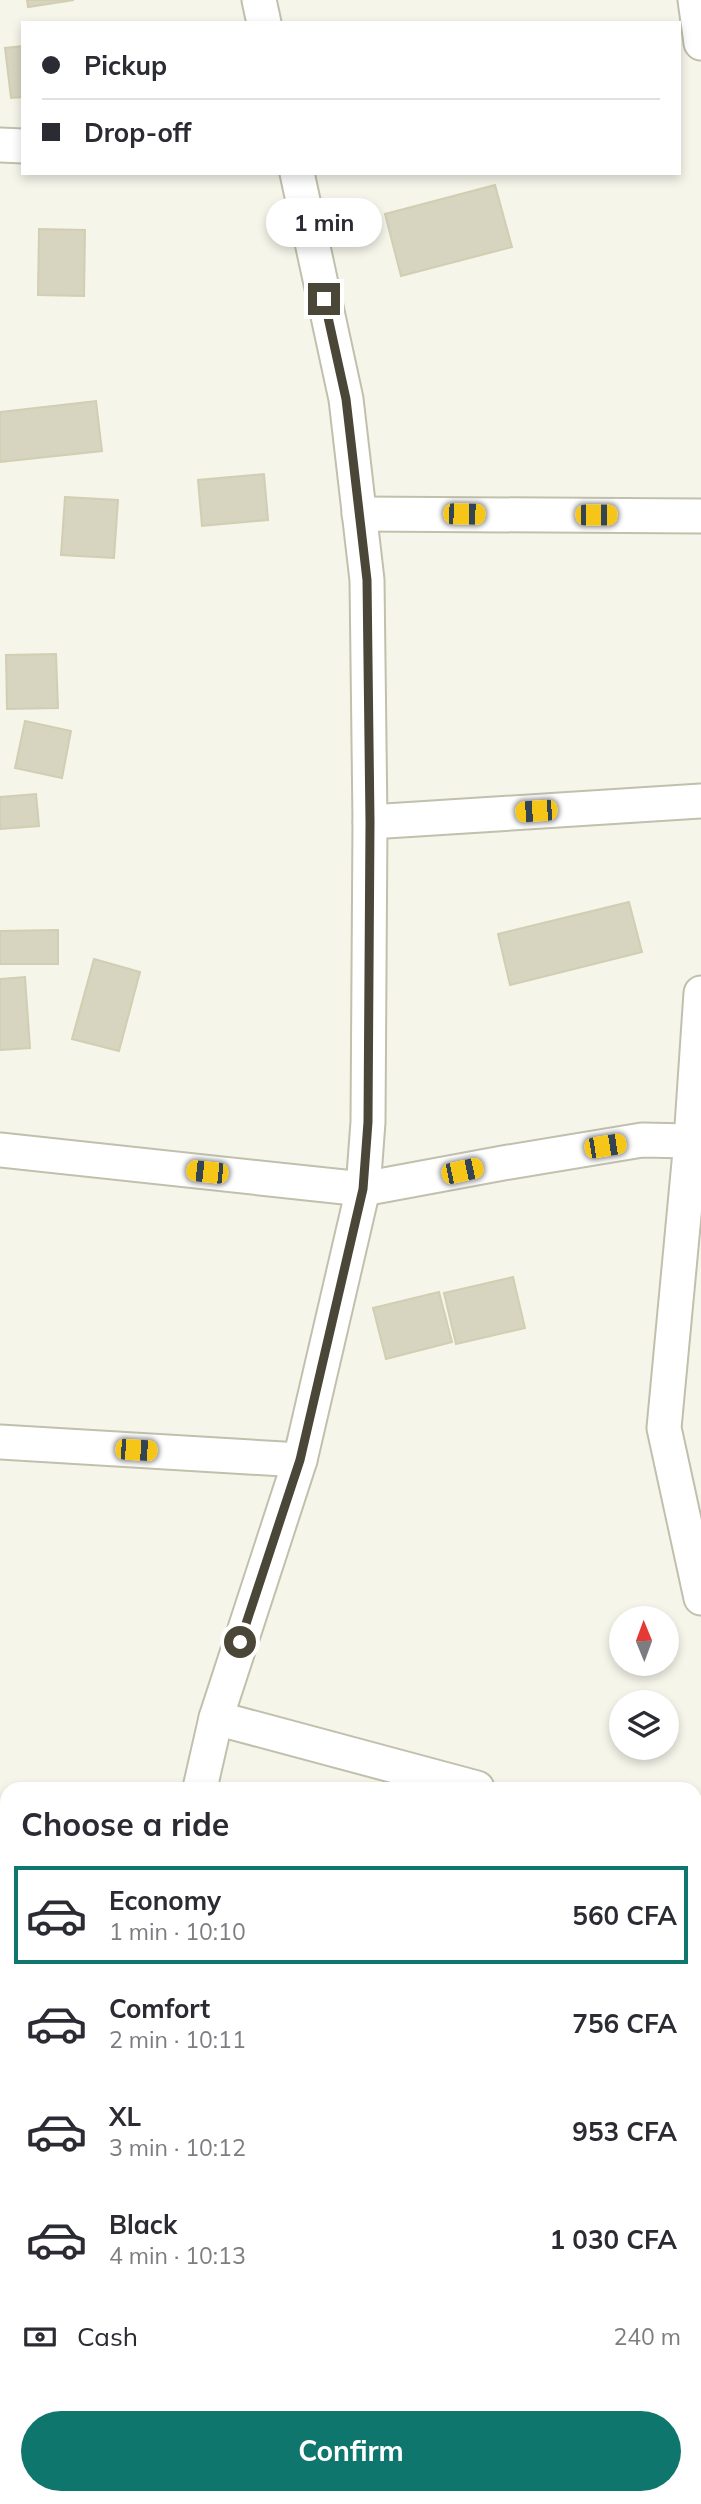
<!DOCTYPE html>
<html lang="en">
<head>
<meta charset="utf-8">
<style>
  body { margin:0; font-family:Mulish,sans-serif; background:#f7f7f7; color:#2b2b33; height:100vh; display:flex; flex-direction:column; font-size:26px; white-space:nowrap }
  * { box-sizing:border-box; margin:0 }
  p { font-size:23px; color:#7c7c81 }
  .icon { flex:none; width:38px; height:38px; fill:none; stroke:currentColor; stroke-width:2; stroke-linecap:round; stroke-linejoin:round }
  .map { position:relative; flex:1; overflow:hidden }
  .side { position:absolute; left:0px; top:1782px; width:702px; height:723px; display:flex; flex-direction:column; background:#fff; border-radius:21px 21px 0 0; box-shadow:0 4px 10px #0003 }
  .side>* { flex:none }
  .hud { position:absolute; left:21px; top:21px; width:660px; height:154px; border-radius:0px; box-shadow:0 4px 10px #0003; display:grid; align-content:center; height:154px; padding:0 21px; background:#fff }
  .needle { width:46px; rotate:359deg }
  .fabs { position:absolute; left:609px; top:1606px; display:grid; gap:14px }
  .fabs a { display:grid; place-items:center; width:70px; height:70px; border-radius:50%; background:#fff; box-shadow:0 4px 10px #0003; font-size:35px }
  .end { position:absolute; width:32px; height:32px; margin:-16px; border:9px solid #4a4738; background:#fff; box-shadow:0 0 0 4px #fff }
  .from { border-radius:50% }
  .bubble { position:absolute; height:49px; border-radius:24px; background:#fff; box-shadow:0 4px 10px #0003; font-size:23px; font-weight:700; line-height:49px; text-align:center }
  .car { position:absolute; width:21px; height:42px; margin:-21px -10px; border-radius:9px; box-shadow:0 0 5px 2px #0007; background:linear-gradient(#f5c518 24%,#345 0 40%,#f5c518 0 76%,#345 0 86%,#f5c518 0) }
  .hud b { display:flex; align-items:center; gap:24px; height:66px; font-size:26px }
  .hud b+b { border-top:2px solid #e1e1e2 }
  .hud i { width:18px; height:18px; background:#2b2b33 }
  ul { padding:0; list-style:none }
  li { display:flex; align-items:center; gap:21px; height:98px; margin:0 14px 10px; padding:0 7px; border:4px solid transparent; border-radius:0px }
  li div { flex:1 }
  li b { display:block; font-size:26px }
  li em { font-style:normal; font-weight:700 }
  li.active { border-color:#0f766e }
  li>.icon { width:63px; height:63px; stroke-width:1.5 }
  h2 { padding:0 21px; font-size:32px; line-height:84px }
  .pay { display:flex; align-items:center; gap:18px; height:77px; padding:0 21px; font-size:26px }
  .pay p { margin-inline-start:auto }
  .button { display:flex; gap:14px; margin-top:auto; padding:14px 21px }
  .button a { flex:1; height:80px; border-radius:42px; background:#0f766e; color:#fff; font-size:28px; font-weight:700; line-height:80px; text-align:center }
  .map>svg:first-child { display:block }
  .green { fill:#c3eab3 }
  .building { fill:#d7d4bf; stroke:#d2ceb2; stroke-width:2 }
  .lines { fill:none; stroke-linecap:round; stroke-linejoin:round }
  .street-casing { stroke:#c1c0ac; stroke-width:37 }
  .street { stroke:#fff; stroke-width:33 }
  .route { stroke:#4a4738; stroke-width:9 }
</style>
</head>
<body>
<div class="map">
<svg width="701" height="2504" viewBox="0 0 701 2504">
  <rect width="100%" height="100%" fill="#f5f5ea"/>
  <!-- green -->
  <polygon class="green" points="0,2250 7,2251 7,2497 695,2497 695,2316 701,2314 701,2504 0,2504"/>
  <!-- building -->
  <g class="building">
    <polygon points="27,0 74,0 28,7"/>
    <polygon points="23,46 23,97 11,98 5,48"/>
    <polygon points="495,185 512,247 401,276 385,214"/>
    <polygon points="39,229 85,230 84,296 38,295"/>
    <polygon points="96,401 102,451 0,462 0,412"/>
    <polygon points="264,474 268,520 202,526 198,480"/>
    <polygon points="65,497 118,500 114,558 61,555"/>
    <polygon points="56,654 58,708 7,709 6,655"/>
    <polygon points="25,721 71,731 62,778 15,768"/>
    <polygon points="36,794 39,826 0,829 0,797"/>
    <polygon points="629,902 642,952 510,985 498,934"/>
    <polygon points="58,930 58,964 0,964 0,931"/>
    <polygon points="94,959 140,972 119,1051 72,1039"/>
    <polygon points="25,977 30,1048 0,1050 0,979"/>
    <polygon points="513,1277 525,1328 456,1344 444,1293"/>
    <polygon points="439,1292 452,1342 386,1359 373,1308"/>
  </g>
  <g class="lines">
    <!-- street casing -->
    <g class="street-casing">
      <g id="street">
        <polyline points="259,0 264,23"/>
        <polyline points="695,0 701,43"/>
        <polyline points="0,145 23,146"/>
        <polyline points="359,514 701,516"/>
        <polyline points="370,822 701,801"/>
        <polyline points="701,993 691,1141 664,1428 701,1598"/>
        <polyline points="0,1150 363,1189 503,1163 642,1140 691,1141"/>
        <polyline points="0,1442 300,1460"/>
        <polyline points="216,1718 477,1788"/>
        <polyline points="200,1788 216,1718 300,1460 363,1189 368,1122 370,822 367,580 346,399 297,173"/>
        <polyline points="695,1847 701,1849"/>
        <polyline points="0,2036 7,2037"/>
      </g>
    </g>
    <!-- street -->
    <use href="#street" class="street"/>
  </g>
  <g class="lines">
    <!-- route -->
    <polyline class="route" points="240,1642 300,1460 363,1189 368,1122 370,822 367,580 346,399 324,299"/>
  </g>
</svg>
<div class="fabs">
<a><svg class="needle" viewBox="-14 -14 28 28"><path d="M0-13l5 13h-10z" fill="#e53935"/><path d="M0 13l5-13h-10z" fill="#7c7c81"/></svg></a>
<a><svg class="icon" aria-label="layers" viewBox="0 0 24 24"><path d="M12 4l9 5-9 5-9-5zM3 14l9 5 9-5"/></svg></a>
</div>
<i class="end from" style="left:240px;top:1642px"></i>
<i class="end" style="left:324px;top:299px"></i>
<div class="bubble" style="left:266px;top:198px;width:116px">1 min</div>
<i class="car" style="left:464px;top:514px;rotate:91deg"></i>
<i class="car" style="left:596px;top:515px;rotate:90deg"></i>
<i class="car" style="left:536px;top:811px;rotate:266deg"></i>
<i class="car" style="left:605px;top:1146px;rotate:81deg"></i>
<i class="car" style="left:462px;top:1171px;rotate:78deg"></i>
<i class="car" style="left:207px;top:1172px;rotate:276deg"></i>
<i class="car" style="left:136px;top:1450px;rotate:93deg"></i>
<div class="hud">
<b><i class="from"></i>Pickup</b>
<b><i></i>Drop-off</b>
</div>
<section class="side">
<h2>Choose a ride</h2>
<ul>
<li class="active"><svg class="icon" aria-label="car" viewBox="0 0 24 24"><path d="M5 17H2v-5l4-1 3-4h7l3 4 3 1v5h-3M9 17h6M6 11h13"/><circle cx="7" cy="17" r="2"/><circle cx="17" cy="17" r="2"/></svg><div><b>Economy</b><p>1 min · 10:10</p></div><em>560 CFA</em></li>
<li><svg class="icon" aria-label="car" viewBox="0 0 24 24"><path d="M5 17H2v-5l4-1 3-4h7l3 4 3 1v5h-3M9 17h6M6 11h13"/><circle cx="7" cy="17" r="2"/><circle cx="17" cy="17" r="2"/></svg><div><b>Comfort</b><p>2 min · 10:11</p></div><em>756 CFA</em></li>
<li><svg class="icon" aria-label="car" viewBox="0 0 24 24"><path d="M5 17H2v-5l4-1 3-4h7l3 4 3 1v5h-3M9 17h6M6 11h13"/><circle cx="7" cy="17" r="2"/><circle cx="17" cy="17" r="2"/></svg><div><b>XL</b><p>3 min · 10:12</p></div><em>953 CFA</em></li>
<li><svg class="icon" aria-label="car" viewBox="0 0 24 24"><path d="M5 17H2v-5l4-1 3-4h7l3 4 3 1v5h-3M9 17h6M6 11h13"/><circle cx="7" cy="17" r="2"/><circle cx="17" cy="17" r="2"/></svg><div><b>Black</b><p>4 min · 10:13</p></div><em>1 030 CFA</em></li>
</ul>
<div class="pay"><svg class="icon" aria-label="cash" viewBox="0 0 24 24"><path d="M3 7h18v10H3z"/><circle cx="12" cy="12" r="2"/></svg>Cash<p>240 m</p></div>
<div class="button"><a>Confirm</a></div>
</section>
</div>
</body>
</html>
